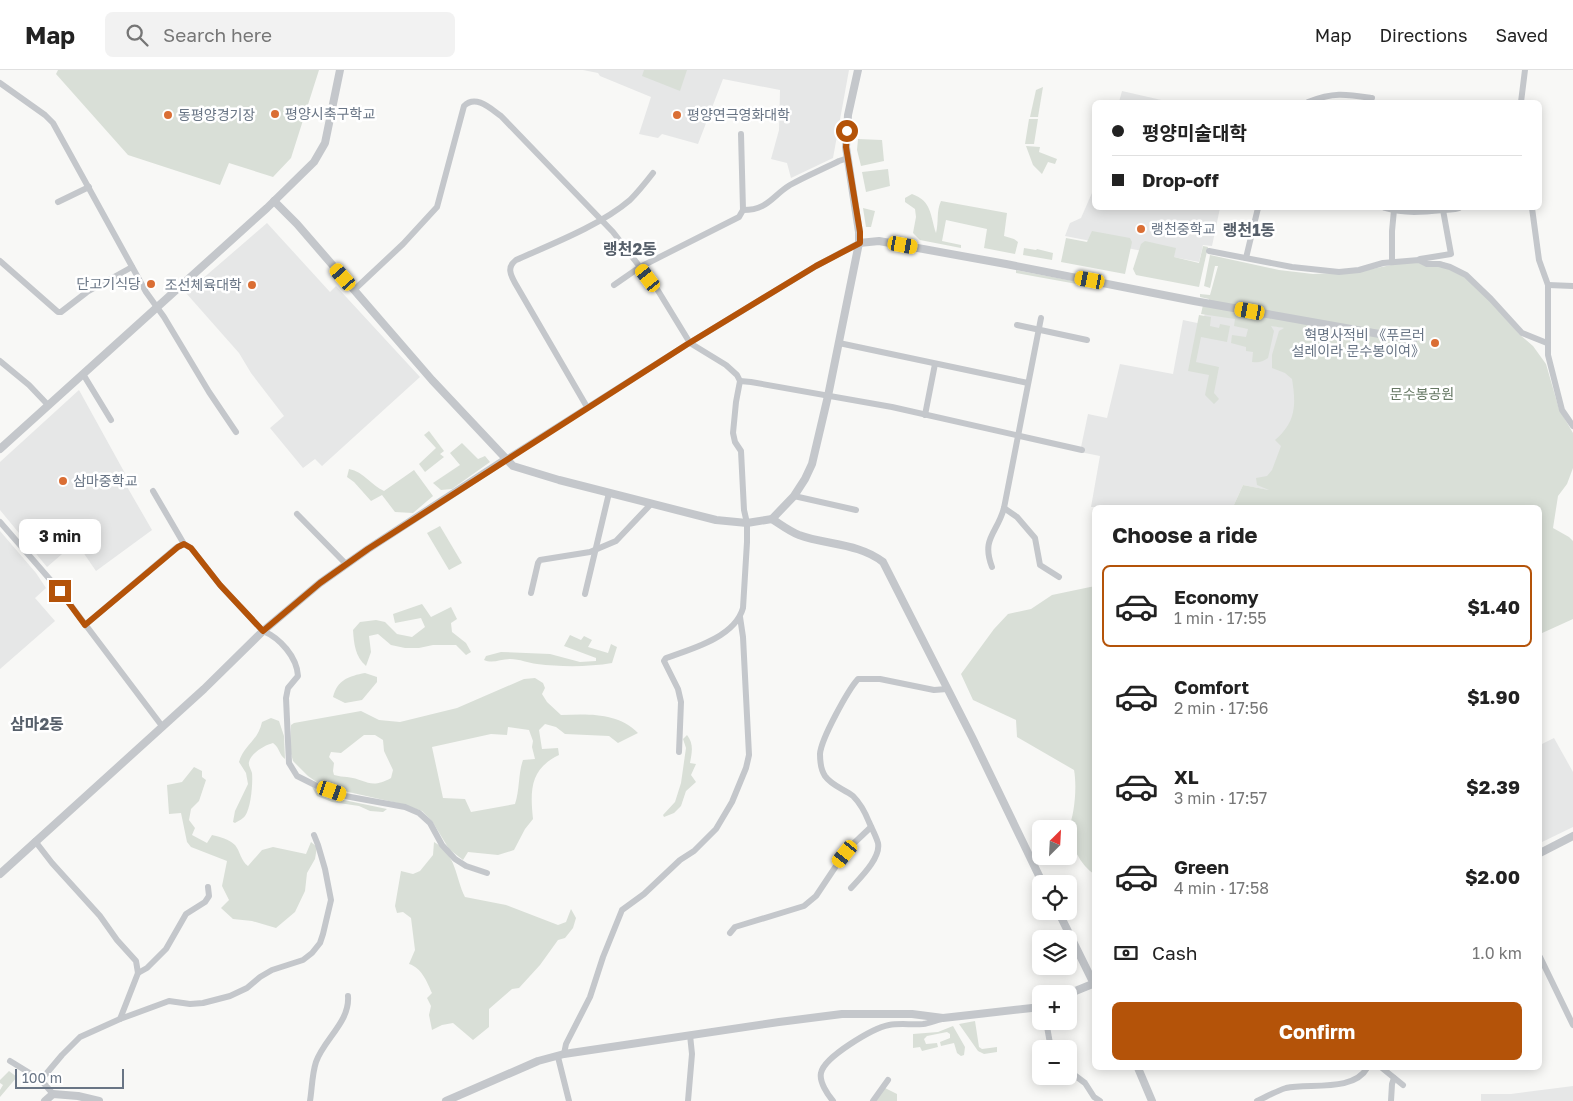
<!DOCTYPE html>
<html lang="en">
<head>
<meta charset="utf-8">
<style>
  body { margin:0; font-family:"Golos Text","Noto Sans KR",sans-serif; background:#f2f2f2; color:#222; height:100vh; display:flex; flex-direction:column; font-size:19px; white-space:nowrap }
  * { box-sizing:border-box; margin:0 }
  p { font-size:16px; color:#767676 }
  .icon { flex:none; width:28px; height:28px; fill:none; stroke:currentColor; stroke-width:2; stroke-linecap:round; stroke-linejoin:round }
  .map { position:relative; flex:1; overflow:hidden }
  .sheet { position:absolute; left:1092px; top:435px; width:450px; height:565px; display:flex; flex-direction:column; background:#fff; border-radius:8px; box-shadow:0 2px 12px #0003 }
  .sheet>* { flex:none }
  .top-card { position:absolute; left:1092px; top:30px; width:450px; height:110px; border-radius:8px; box-shadow:0 2px 12px #0003; display:grid; align-content:center; height:110px; padding:0 20px; background:#fff }
  .needle { width:32px; rotate:24deg }
  .tools { position:absolute; left:1032px; top:750px; display:grid; gap:10px }
  .tools a { display:grid; place-items:center; width:45px; height:45px; border-radius:8px; background:#fff; box-shadow:0 2px 12px #0003; font-size:25px }
  .scale { position:absolute; left:15px; bottom:12px; width:109px; box-sizing:border-box; padding-left:5px; border:2px solid #697585; border-top:0; font-size:14px; line-height:18px; white-space:nowrap; color:#697585; -webkit-text-stroke:4px #fff; paint-order:stroke }
  .end { position:absolute; width:22px; height:22px; margin:-11px; border:6px solid #b45309; background:#fff; box-shadow:0 0 0 2px #fff }
  .from { border-radius:50% }
  .bubble { position:absolute; height:35px; border-radius:8px; background:#fff; box-shadow:0 2px 12px #0003; font-size:16px; font-weight:700; line-height:35px; text-align:center }
  .car { position:absolute; width:15px; height:30px; margin:-15px -8px; border-radius:6px; box-shadow:0 0 4px 1px #0007; background:linear-gradient(#f5c518 24%,#345 0 40%,#f5c518 0 76%,#345 0 86%,#f5c518 0) }
  .top-card b { display:flex; align-items:center; gap:18px; height:48px; font-size:19px }
  .top-card b+b { border-top:1px solid #e0e0e0 }
  .top-card i { width:12px; height:12px; background:#222 }
  ul { padding:0; list-style:none }
  li { display:flex; align-items:center; gap:15px; height:82px; margin:0 10px 8px; padding:0 10px; border:2px solid transparent; border-radius:8px }
  li div { flex:1 }
  li b { display:block; font-size:19px }
  li em { font-style:normal; font-weight:700 }
  li.on { border-color:#b45309 }
  li>.icon { width:45px; height:45px; stroke-width:1.5 }
  h2 { padding:0 20px; font-size:22px; line-height:60px }
  .pay { display:flex; align-items:center; gap:12px; height:55px; padding:0 20px; font-size:19px }
  .pay p { margin-inline-start:auto }
  .primary-button { display:flex; gap:10px; margin-top:auto; padding:10px 20px }
  .primary-button a { flex:1; height:58px; border-radius:8px; background:#b45309; color:#fff; font-size:20px; font-weight:700; line-height:58px; text-align:center }
  header { display:flex; align-items:center; gap:30px; box-sizing:border-box; height:70px; padding:0 25px; background:#fff; border-bottom:1px solid #e0e0e0 }
  header strong { font-size:24px }
  nav { display:flex; gap:28px; margin-inline-start:auto; font-size:18px }
  .search { width:350px; height:45px; background:#f2f2f2; display:flex; align-items:center; gap:12px; box-sizing:border-box; padding:0 18px; border-radius:8px; color:#767676; font-size:19px }
  .map>svg:first-child { display:block }
  .built { fill:#e6e7e7 }
  .green { fill:#d9dfd7; fill-rule:evenodd }
  .lines { fill:none; stroke-linecap:round; stroke-linejoin:round }
  .minor { stroke:#c4c7cb; stroke-width:6 }
  .tertiary { stroke:#c4c7cb; stroke-width:8 }
  .route { stroke:#b45309; stroke-width:6 }
  .poi-dot { fill:#da6e34; stroke:#fff; stroke-width:2 }
  .labels { text-anchor:middle; stroke-width:5; stroke-linejoin:round; paint-order:stroke }
  .poi-label { font-size:14px; fill:#697585; stroke:#fff; text-anchor:start }
  .park-label { font-size:14px; fill:#657763; stroke:#fff }
  .quarter-label { font-size:16px; font-weight:bold; fill:#565f6a; stroke:#fff }
</style>
</head>
<body>
<header>
<strong>Map</strong>
<div class="search"><svg class="icon" aria-label="search" viewBox="0 0 24 24"><circle cx="10" cy="10" r="6"/><path d="M15 15l6 6"/></svg>Search here</div>
<nav><a>Map</a><a>Directions</a><a>Saved</a></nav>
</header>
<div class="map">
<svg width="1573" height="1031" viewBox="0 0 1573 1031">
  <rect width="100%" height="100%" fill="#f8f8f6"/>
  <!-- built -->
  <g class="built">
    <polygon points="583,0 849,0 833,88 791,108 787,93 771,89 779,60 780,20 723,9 698,74 662,64 658,68 639,64 651,27 600,6 598,3"/>
    <polygon points="1122,21 1170,32 1119,32"/>
    <polygon points="1095,116 1095,138 1220,138 1212,176 1203,175 1199,192 1065,166 1070,153 1081,148"/>
    <polygon points="267,153 330,222 336,216 420,307 322,396 315,389 303,398 270,358 284,346 251,303 239,283 186,223"/>
    <polygon points="1205,243 1312,263 1284,423 1243,415 1233,437 1091,437 1100,386 1080,382 1088,344 1107,348 1120,294 1173,304 1183,250 1202,254"/>
    <polygon points="79,320 127,407 126,415 152,460 96,501 76,472 47,497 0,440 0,392"/>
    <polygon points="0,461 36,503 46,518 35,528 55,551 0,599"/>
    <polygon points="1554,668 1573,702 1573,757 1540,773 1540,675"/>
    <polygon points="1573,1016 1573,1031 1481,1031 1481,1024 1511,1024"/>
  </g>
  <!-- green -->
  <g class="green">
    <polygon points="58,0 319,0 291,88 273,107 229,93 220,115 128,85 56,4"/>
    <polygon points="644,0 687,0 680,21 642,6"/>
    <polygon points="1043,17 1038,47 1030,47 1036,20"/>
    <polygon points="1029,49 1038,49 1034,74 1025,74"/>
    <polygon points="858,69 882,70 884,91 861,96 857,80"/>
    <polygon points="1026,76 1040,77 1039,82 1057,89 1055,94 1048,92 1042,104 1033,95"/>
    <polygon points="888,99 890,116 866,122 862,102"/>
    <path d="M912,124C932,131 930,145 936,163C939,151 936,142 941,131L1007,143L1004,166L1014,169L1018,172L1015,184L984,178L987,159L946,150L942,171L961,175V178L920,170L913,163L916,147L915,139L905,132V128Z"/>
    <polygon points="863,138 875,141 871,157 866,157"/>
    <polygon points="1092,161 1130,168 1132,172 1125,204 1061,192 1066,168 1087,172"/>
    <polygon points="1145,171 1176,178 1174,187 1199,193 1203,176 1208,177 1199,217 1136,205 1133,199 1141,174"/>
    <polygon points="1024,178 1036,180 1037,179 1053,183 1052,190 1023,185"/>
    <path d="M1210,185L1279,200L1313,204L1357,202L1401,193L1440,191L1451,195L1489,227L1519,264L1533,276L1546,294L1559,339L1573,363V398L1567,414L1558,426L1553,458L1569,467L1573,471V549L1540,564V438L1233,437L1243,415L1269,420L1257,415L1256,408L1267,406L1272,400L1281,376L1275,370C1278,367 1281,365 1283,362C1297,346 1295,328 1292,309L1285,303L1272,298V285L1279,261L1284,258L1271,256L1274,261L1268,288C1262,292 1259,293 1252,292L1253,282L1246,281V277L1231,273L1232,265L1246,267L1248,259L1234,256L1235,249L1201,244L1203,235H1207L1209,229L1200,227V224L1210,225L1218,196H1215L1210,218L1204,216Z"/>
    <polygon points="1016,200 1099,216 1099,218 1016,203"/>
    <polygon points="1199,245 1211,247 1210,256 1219,258 1220,254 1230,256 1227,272 1201,267 1196,292 1219,297 1214,323 1219,329 1214,334 1205,325 1209,305 1188,301"/>
    <polygon points="429,361 444,381 440,384 444,387 425,402 419,394 436,378 424,365"/>
    <polygon points="462,373 478,389 485,386 490,392 452,419 441,420 433,413 460,395 450,383"/>
    <path d="M349,399C364,402 371,415 384,421L414,400L433,426L413,443L395,442L382,425L371,431L354,412L347,407Z"/>
    <polygon points="440,456 462,493 449,500 427,463"/>
    <path d="M1095,516V805C1079,794 1072,776 1068,759C1075,745 1077,715 1074,700L1017,667L1016,650L973,630L961,604L994,559L1008,544L1031,539L1052,525Z"/>
    <path d="M422,534L431,547L451,537L457,549L451,553L452,562L466,573L471,582L466,585L456,575H433L419,578H405L391,575L378,564L369,566L371,582L366,596C355,586 354,574 353,560L360,552L376,550L385,552L397,564L412,567L425,557L421,548L395,553L393,544Z"/>
    <path d="M570,565L581,570L584,566L592,570L588,577L608,583L611,574L617,577L612,593C589,597 561,597 537,594C528,593 520,589 510,589C500,589 493,594 484,590L486,586L501,582L550,584L580,592L596,591V588L564,576Z"/>
    <path d="M365,603L377,607V612L362,630L345,633L333,627C337,610 349,606 365,603Z"/>
    <path d="M535,608L543,613L545,618L542,624L547,632L561,645C587,644 618,642 638,663L618,673L609,666L565,664L556,657L545,654L539,660L542,679L558,678L559,685C530,699 530,720 533,749L525,759L514,780L498,785L468,782L463,790L449,779L432,751L422,741L402,734L335,719L318,713L308,706L293,691L290,680L291,655L294,653L361,641L379,650L400,652L457,638L524,609ZM508,657L529,660L533,671L532,677L535,689L523,690C518,704 520,719 515,734L471,742L465,729L443,728L432,677L491,664L507,665ZM364,665H375L383,670L384,681L393,700L391,708C370,720 366,709 347,707C343,707 339,706 334,705L333,701L334,693L329,687L331,682L341,683Z"/>
    <path d="M271,648L279,651L284,666L285,689C279,685 280,678 273,673C265,675 251,683 249,692C248,696 251,699 252,703C253,713 251,738 245,746C243,749 238,751 235,753L233,752L235,741L248,714L246,703L239,692C244,675 258,671 262,652Z"/>
    <path d="M687,665C694,674 692,682 690,693L696,694L691,705L696,712L686,721L681,736L674,743L664,747L663,745L675,732L681,713L686,678L683,669Z"/>
    <path d="M194,697L202,701V707L206,710L199,731L191,739L189,750L195,758L192,765L207,773L212,765C220,767 229,769 235,775C240,781 241,791 248,796L262,780L273,777L306,784L311,772L317,777L315,789L307,803L305,821L295,842L276,858L252,851L233,849L221,838L229,830L222,816L227,791L191,777L187,772L181,743L169,744L167,715L182,712Z"/>
    <polygon points="312,717 339,729 387,739 383,742 370,741 359,736 332,732 317,726"/>
    <path d="M434,772C457,785 455,807 465,827L506,835L558,855L566,852L571,839L576,848L573,858L565,868L558,870L540,895L519,918L512,919L489,939V957L473,970L453,953L442,955L432,960L429,945L431,936L427,928L432,923C427,912 422,898 409,894L415,880L411,848L403,842L397,843L395,836L401,801L413,804L420,801L433,785Z"/>
    <polygon points="975,951 979,977 982,979 997,977 997,982 984,984 978,981 959,954"/>
    <polygon points="953,956 965,977 964,985 961,986 957,983 954,973 941,976 940,972 950,968 950,964 947,962 927,966 924,969 926,974 937,973 938,977 922,981 920,977 913,978 913,964 938,962"/>
    <polygon points="9,1001 17,1007 0,1027 0,1020 3,1015 0,1013 0,1010"/>
    <polygon points="885,1018 897,1024 897,1031 876,1031"/>
  </g>
  <g class="lines">
    <!-- minor -->
    <g class="minor">
      <polyline points="0,13 45,45 53,53 146,222 164,247 209,322 236,362"/>
      <path d="M1308,32C1334,22 1345,24 1372,28"/>
      <polyline points="1521,32 1525,0"/>
      <polyline points="58,132 89,117"/>
      <path d="M1385,138C1408,145 1431,141 1455,139L1459,138"/>
      <polyline points="1532,138 1539,190 1548,215 1548,285 1562,340 1573,356"/>
      <path d="M743,140C768,140 772,126 790,115C806,106 823,99 839,91L848,88"/>
      <polyline points="1209,181 1292,197 1339,202 1359,200 1383,193 1419,190 1427,194 1439,194 1450,197 1466,205 1491,229 1522,263 1547,273"/>
      <polyline points="1246,188 1258,138"/>
      <polyline points="1420,189 1451,184 1443,140"/>
      <polyline points="0,191 58,242 61,242 87,222 132,197"/>
      <polyline points="1392,192 1392,161 1394,140"/>
      <polyline points="614,215 640,197 739,147 743,140 741,64"/>
      <polyline points="1548,215 1573,216"/>
      <path d="M354,220L403,174L437,137L464,36C476,24 491,39 501,46L613,162L657,219L690,273L726,295L737,305L740,311L736,332L733,363L735,372L741,381L744,440L747,453V472L743,538C735,567 692,579 666,588L664,591L678,619L681,632L679,682"/>
      <polyline points="1017,255 1087,270"/>
      <polyline points="839,273 1028,313"/>
      <polyline points="0,291 29,315 48,335"/>
      <polyline points="83,304 111,350"/>
      <polyline points="740,311 751,312 892,337 1082,380"/>
      <path d="M587,337L515,213C510,204 507,197 516,190C552,174 601,155 630,130C638,122 646,112 653,103"/>
      <polyline points="925,345 935,294"/>
      <polyline points="506,389 686,275 816,196 859,173"/>
      <polyline points="153,421 184,474"/>
      <polyline points="794,426 856,440"/>
      <polyline points="1004,438 1017,447 1035,468 1040,495 1059,507"/>
      <polyline points="297,444 346,494"/>
      <polyline points="0,452 60,521 162,656"/>
      <path d="M992,497C981,468 997,464 1004,438L1041,248"/>
      <polyline points="531,523 538,493 540,490 590,482 616,471 651,434"/>
      <polyline points="585,524 609,423"/>
      <path d="M85,555L177,477L184,474L191,478L220,515L263,561C280,568 297,587 298,606L288,618L286,628L289,693L297,706L319,717L345,726L405,737L419,743L430,753L442,775L455,789L466,796L487,803"/>
      <polyline points="35,771 52,793 100,846 117,870 136,891 138,903 120,949"/>
      <path d="M851,818C860,808 881,788 878,773C876,766 872,759 869,752C865,742 861,734 853,726C844,719 832,716 825,706C821,700 820,692 820,684C821,669 848,620 858,609H880L934,620L947,619"/>
      <polyline points="730,863 735,857 804,836 816,826 838,793 852,775 871,757"/>
      <polyline points="1540,887 1573,955"/>
      <polyline points="138,903 147,898 166,879 186,844 205,832 209,826 208,817"/>
      <polyline points="1046,951 1051,979"/>
      <polyline points="564,984 566,974 590,927 603,887 622,840 644,824 680,790 694,781 716,759 732,732 746,698 749,685 743,567 740,547"/>
      <polyline points="558,987 569,1031"/>
      <polyline points="10,991 41,1010 53,1024"/>
      <polyline points="1382,998 1403,1015"/>
      <polyline points="1069,1001 1085,1013 1094,1027 1100,1031"/>
      <polyline points="41,1010 62,985 80,967 120,949 169,931 190,934 203,933 230,926 247,918 260,907 272,900 303,890 312,883 320,873 323,864 331,830 325,799 318,775 314,765"/>
      <path d="M310,1031C312,1019 312,1004 316,992C324,969 350,952 348,926"/>
      <polyline points="688,1031 692,984 690,965"/>
      <path d="M833,1031C828,1025 819,1012 821,1003C824,987 873,958 889,955C900,953 912,955 923,954C930,953 936,950 942,949"/>
      <polyline points="873,1031 888,1010"/>
      <path d="M1257,1031C1266,1027 1276,1021 1286,1018C1309,1013 1354,1022 1367,998"/>
      <polyline points="1391,1031 1392,1014 1394,1008"/>
    </g>
    <!-- tertiary -->
    <g class="tertiary">
      <polyline points="274,131 297,154 432,310 513,396 559,410 716,450 747,453 772,449 794,426 805,409 812,394 828,326 859,173 859,162 846,77 848,45 858,0"/>
      <polyline points="859,173 879,171 1006,194 1194,231 1413,270"/>
      <polyline points="0,379 267,138 314,92 325,73 340,0"/>
      <path d="M772,449C780,454 789,461 799,465C826,475 859,473 883,492L972,667L1043,814"/>
      <polyline points="1540,783 1573,766"/>
      <polyline points="0,804 204,619 263,561 320,513 368,479 506,389"/>
      <polyline points="1058,841 1095,916"/>
      <polyline points="1068,924 1095,913"/>
      <polyline points="1138,998 1152,1031"/>
      <polyline points="45,1031 53,1024 78,1026 99,1031"/>
      <polyline points="446,1031 538,991 564,984 779,952 842,944 912,944 943,948 1041,937"/>
    </g>
  </g>
  <g class="lines">
    <!-- route -->
    <polyline class="route" points="60,521 85,555 178,477 184,474 191,478 220,515 263,561 320,513 368,479 686,275 816,196 860,173 860,162 846,77 847,61"/>
  </g>
  <!-- markers -->
  <g class="poi-dot">
    <circle cx="275" cy="44" r="5"/>
    <circle cx="168" cy="45" r="5"/>
    <circle cx="677" cy="45" r="5"/>
    <circle cx="1141" cy="159" r="5"/>
    <circle cx="151" cy="214" r="5"/>
    <circle cx="252" cy="215" r="5"/>
    <circle cx="1435" cy="273" r="5"/>
    <circle cx="63" cy="411" r="5"/>
  </g>
  <g class="labels">
    <!-- poi labels -->
    <g class="poi-label">
      <text x="285" y="49">평양시축구학교</text>
      <text x="178" y="50">동평양경기장</text>
      <text x="687" y="50">평양연극영화대학</text>
      <text x="1151" y="164">랭천중학교</text>
      <text x="141" y="219" text-anchor="end">단고기식당</text>
      <text x="242" y="220" text-anchor="end">조선체육대학</text>
      <text x="1425" y="270" text-anchor="end">혁명사적비 《푸르러<tspan x="1425" dy="16">설레이라 문수봉이여》</tspan></text>
      <text x="73" y="416">삼마중학교</text>
    </g>
    <!-- park labels -->
    <g class="park-label">
      <text x="1422" y="329">문수봉공원</text>
    </g>
    <!-- quarter labels -->
    <g class="quarter-label">
      <text x="1249" y="166">랭천1동</text>
      <text x="630" y="185">랭천2동</text>
      <text x="37" y="660">삼마2동</text>
    </g>
  </g>
</svg>
<div class="tools">
<a><svg class="needle" viewBox="-14 -14 28 28"><path d="M0-13l5 13h-10z" fill="#e53935"/><path d="M0 13l5-13h-10z" fill="#767676"/></svg></a>
<a><svg class="icon" aria-label="locate" viewBox="0 0 24 24"><circle cx="12" cy="12" r="6"/><path d="M12 2v4M12 18v4M2 12h4M18 12h4"/></svg></a>
<a><svg class="icon" aria-label="layers" viewBox="0 0 24 24"><path d="M12 4l9 5-9 5-9-5zM3 14l9 5 9-5"/></svg></a>
<a>+</a>
<a>−</a>
</div>
<div class="scale">100 m</div>
<i class="end from" style="left:847px;top:61px"></i>
<i class="end" style="left:60px;top:521px"></i>
<div class="bubble" style="left:19px;top:449px;width:82px">3 min</div>
<i class="car" style="left:903px;top:175px;rotate:100deg"></i>
<i class="car" style="left:343px;top:207px;rotate:319deg"></i>
<i class="car" style="left:648px;top:208px;rotate:323deg"></i>
<i class="car" style="left:1090px;top:210px;rotate:281deg"></i>
<i class="car" style="left:1250px;top:241px;rotate:280deg"></i>
<i class="car" style="left:332px;top:721px;rotate:109deg"></i>
<i class="car" style="left:845px;top:784px;rotate:219deg"></i>
<div class="top-card">
<b><i class="from"></i>평양미술대학</b>
<b><i></i>Drop-off</b>
</div>
<section class="sheet">
<h2>Choose a ride</h2>
<ul>
<li class="on"><svg class="icon" aria-label="car" viewBox="0 0 24 24"><path d="M5 17H2v-5l4-1 3-4h7l3 4 3 1v5h-3M9 17h6M6 11h13"/><circle cx="7" cy="17" r="2"/><circle cx="17" cy="17" r="2"/></svg><div><b>Economy</b><p>1 min · 17:55</p></div><em>$1.40</em></li>
<li><svg class="icon" aria-label="car" viewBox="0 0 24 24"><path d="M5 17H2v-5l4-1 3-4h7l3 4 3 1v5h-3M9 17h6M6 11h13"/><circle cx="7" cy="17" r="2"/><circle cx="17" cy="17" r="2"/></svg><div><b>Comfort</b><p>2 min · 17:56</p></div><em>$1.90</em></li>
<li><svg class="icon" aria-label="car" viewBox="0 0 24 24"><path d="M5 17H2v-5l4-1 3-4h7l3 4 3 1v5h-3M9 17h6M6 11h13"/><circle cx="7" cy="17" r="2"/><circle cx="17" cy="17" r="2"/></svg><div><b>XL</b><p>3 min · 17:57</p></div><em>$2.39</em></li>
<li><svg class="icon" aria-label="car" viewBox="0 0 24 24"><path d="M5 17H2v-5l4-1 3-4h7l3 4 3 1v5h-3M9 17h6M6 11h13"/><circle cx="7" cy="17" r="2"/><circle cx="17" cy="17" r="2"/></svg><div><b>Green</b><p>4 min · 17:58</p></div><em>$2.00</em></li>
</ul>
<div class="pay"><svg class="icon" aria-label="cash" viewBox="0 0 24 24"><path d="M3 7h18v10H3z"/><circle cx="12" cy="12" r="2"/></svg>Cash<p>1.0 km</p></div>
<div class="primary-button"><a>Confirm</a></div>
</section>
</div>
</body>
</html>
